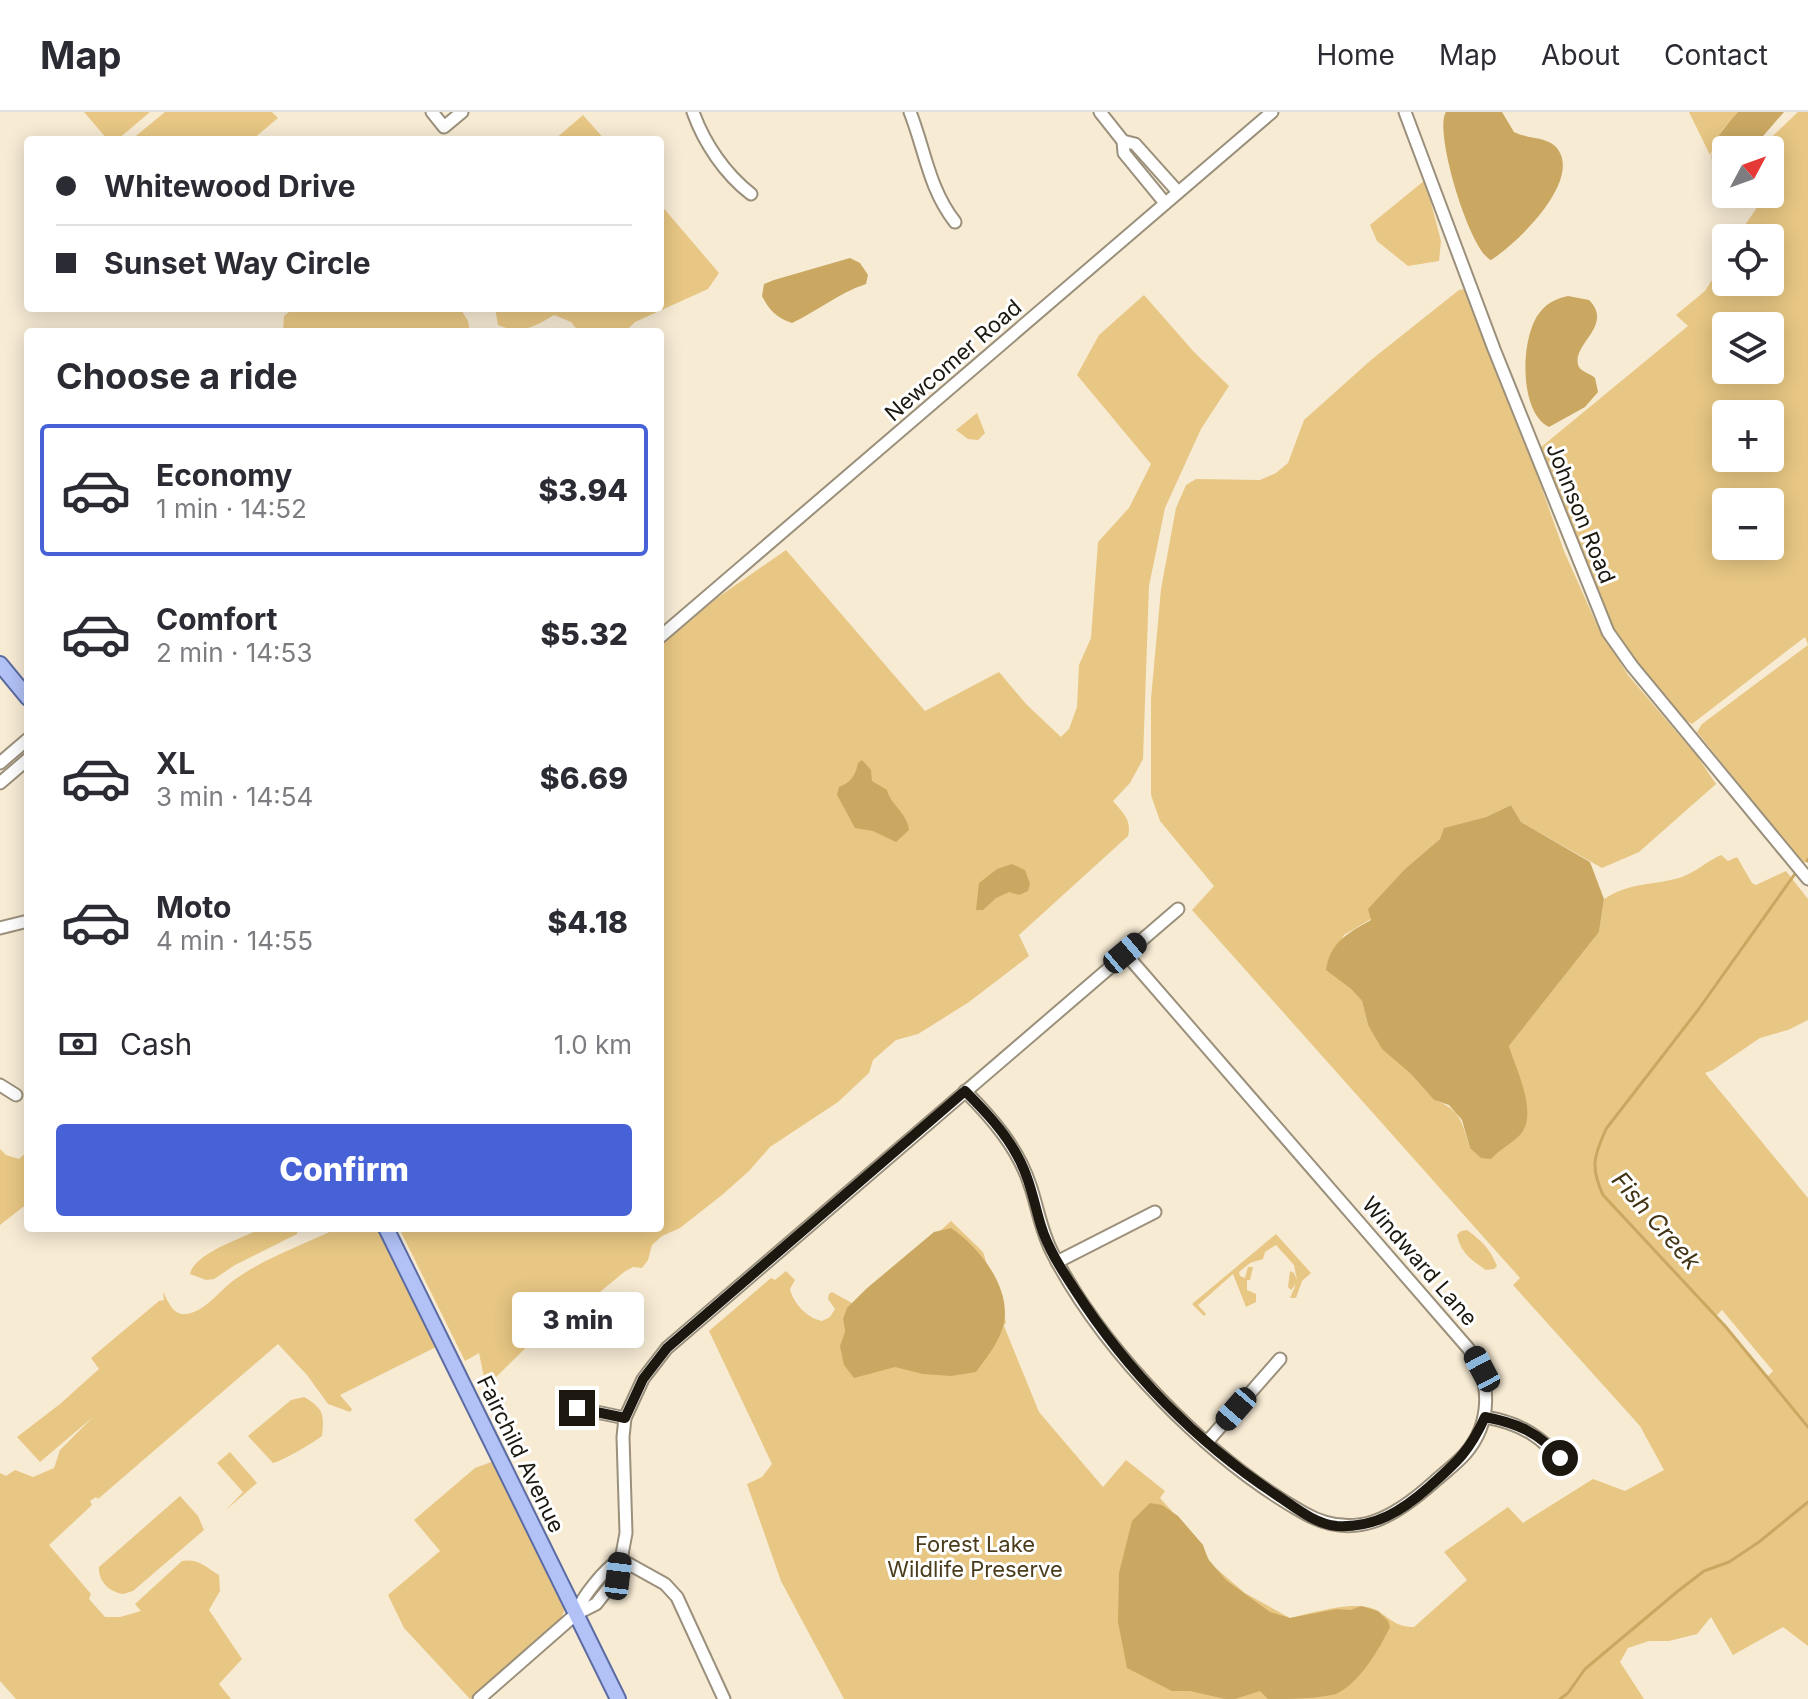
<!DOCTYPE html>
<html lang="en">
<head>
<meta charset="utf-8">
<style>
  body { margin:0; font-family:Inter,sans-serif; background:#f2f2f3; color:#2b2b33; height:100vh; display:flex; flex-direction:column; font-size:30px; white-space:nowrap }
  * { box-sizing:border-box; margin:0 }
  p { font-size:26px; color:#7c7c81 }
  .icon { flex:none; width:44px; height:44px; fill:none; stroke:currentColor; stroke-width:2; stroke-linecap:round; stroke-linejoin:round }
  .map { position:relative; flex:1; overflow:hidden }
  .details { position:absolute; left:24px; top:216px; width:640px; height:904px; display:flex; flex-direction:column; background:#fff; border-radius:8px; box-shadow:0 4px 20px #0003 }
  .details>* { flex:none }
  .guide { position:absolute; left:24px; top:24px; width:640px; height:176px; border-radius:8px; box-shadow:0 4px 20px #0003; display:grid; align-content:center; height:176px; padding:0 32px; background:#fff }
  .needle { width:52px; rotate:49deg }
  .buttons { position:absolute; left:1712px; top:24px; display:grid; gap:16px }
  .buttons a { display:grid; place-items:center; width:72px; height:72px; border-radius:8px; background:#fff; box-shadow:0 4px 20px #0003; font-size:40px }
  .end { position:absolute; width:36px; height:36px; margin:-18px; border:10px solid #1c1810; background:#fff; box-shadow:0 0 0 4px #fff }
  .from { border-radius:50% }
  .bubble { position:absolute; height:56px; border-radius:8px; background:#fff; box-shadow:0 4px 20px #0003; font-size:26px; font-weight:800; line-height:56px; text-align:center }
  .car { position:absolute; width:24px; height:48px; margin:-24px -12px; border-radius:10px; box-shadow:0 0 6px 2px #0007; background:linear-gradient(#222 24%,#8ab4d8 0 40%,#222 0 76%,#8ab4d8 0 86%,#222 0) }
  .guide b { display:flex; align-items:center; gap:28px; height:76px; font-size:30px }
  .guide b+b { border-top:2px solid #e1e1e2 }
  .guide i { width:20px; height:20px; background:#2b2b33 }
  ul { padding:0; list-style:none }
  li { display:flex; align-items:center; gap:24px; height:132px; margin:0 16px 12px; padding:0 16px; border:4px solid transparent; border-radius:8px }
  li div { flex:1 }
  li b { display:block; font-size:30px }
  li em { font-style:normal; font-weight:800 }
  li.selected { border-color:#4762d6 }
  li>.icon { width:72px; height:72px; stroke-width:1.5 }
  h2 { padding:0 32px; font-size:36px; line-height:96px }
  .pay { display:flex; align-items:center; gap:20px; height:88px; padding:0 32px; font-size:30px }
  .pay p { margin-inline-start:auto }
  .primary-button { display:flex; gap:16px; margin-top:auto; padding:16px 32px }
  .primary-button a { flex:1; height:92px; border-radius:8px; background:#4762d6; color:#fff; font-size:32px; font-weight:800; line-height:92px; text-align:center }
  header { display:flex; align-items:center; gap:48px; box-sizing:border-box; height:112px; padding:0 40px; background:#fff; border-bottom:2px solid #e1e1e2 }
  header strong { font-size:38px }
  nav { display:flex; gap:44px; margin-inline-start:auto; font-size:28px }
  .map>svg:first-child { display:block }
  .green { fill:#e8c784; fill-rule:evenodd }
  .water { fill:#caa861 }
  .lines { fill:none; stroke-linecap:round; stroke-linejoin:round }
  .stream { stroke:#caa861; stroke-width:3 }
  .minor-casing { stroke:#9b907b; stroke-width:15 }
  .major-casing { stroke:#5c6ca2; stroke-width:18 }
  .minor { stroke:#fff; stroke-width:11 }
  .major { stroke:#b2c2f7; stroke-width:14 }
  .route { stroke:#1c1810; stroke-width:10 }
  .labels { text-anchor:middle; stroke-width:6; stroke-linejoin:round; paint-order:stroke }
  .street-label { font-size:22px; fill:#1c1810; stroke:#fff }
  .park-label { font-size:22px; fill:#4b3c1c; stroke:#fff }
  .water-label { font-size:24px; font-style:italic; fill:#433415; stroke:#fff }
</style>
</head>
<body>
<header>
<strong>Map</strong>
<nav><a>Home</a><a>Map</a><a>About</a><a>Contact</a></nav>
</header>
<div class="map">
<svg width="1808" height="1587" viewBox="0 0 1808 1587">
  <rect width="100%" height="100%" fill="#f7ebd4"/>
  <!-- green -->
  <g class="green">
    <polygon points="84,0 150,0 117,28 108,28"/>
    <polygon points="165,0 272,0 278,6 252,28 131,28"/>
    <polygon points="1689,0 1738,0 1723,17 1710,43"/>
    <path d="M1798,0H1808V747L1803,752L1697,620L1702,612L1808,533L1805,525L1692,612L1682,606C1661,578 1635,554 1618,524C1586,466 1565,397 1540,336L1688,214L1676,203L1705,179L1726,146V170H1770V126H1736L1756,97L1752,82H1770V38H1758ZM1726,214H1770V258H1726ZM1726,302H1770V346H1726ZM1726,390H1770V434H1726Z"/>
    <polygon points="583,3 605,28 554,28"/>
    <polygon points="1425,68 1441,129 1439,149 1408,154 1377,129 1370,113"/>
    <path d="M660,92L719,161L708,177L635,210L625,220H579L571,210L554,203C534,215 521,223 498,213L495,196H660Z"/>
    <path d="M1465,177L1511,289L1564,439L1597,513L1628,563L1697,644L1716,672L1639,740L1602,756L1521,710L1511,693L1486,705L1445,716L1440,727L1406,756L1371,807L1344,823L1326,857L1351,877L1362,889L1368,913L1434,988C1461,997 1462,1011 1470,1036C1479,1036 1493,1039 1502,1035C1546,1016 1519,967 1509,934L1599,820L1604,787C1632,769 1654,774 1682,765C1696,760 1707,749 1721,743L1728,749L1737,745L1752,771L1756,773L1786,759L1808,787V908L1788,918L1760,926L1713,958L1705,961L1808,1086V1534L1783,1515L1733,1543L1711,1505L1697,1522L1669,1529H1649L1628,1536L1620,1550L1644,1587H844L781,1469L747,1372L762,1365L772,1352L709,1219L771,1166L775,1168L786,1159L795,1168L790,1177C793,1191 807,1206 822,1209L830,1205L835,1197L828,1187L829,1182L832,1180L852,1191L843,1207L845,1220L841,1234L850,1242L845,1205L951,1109L983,1140L1006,1210L1004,1214L1039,1300L1103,1375L1126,1348L1165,1379L1160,1386L1201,1431L1211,1452L1245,1481L1290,1506C1311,1501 1355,1488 1374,1497C1390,1505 1394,1515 1414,1515L1467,1468L1444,1440L1508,1395L1523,1411L1593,1367L1625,1379L1664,1358L1640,1314L1513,1173L1520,1166L1192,798L1214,774L1160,709L1151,683V587L1161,477L1176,396L1186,373L1196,367L1260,368L1276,361L1288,351L1304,308L1371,248L1459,178ZM1722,1198L1773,1259L1767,1265L1716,1204Z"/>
    <path d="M1144,183L1194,240L1229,274L1201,317L1165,396L1149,474L1143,647L1130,671L1113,689C1123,701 1132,708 1128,724L1019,823L1029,844L969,890L942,907L918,922L896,928L873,948L869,961L838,990L770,1035L749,1059L722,1083L680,1116L662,1124L652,1133L648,1148L642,1156L633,1155L624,1160L600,1180L556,1206L486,1275L479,1241L465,1249L399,1116H660V534L717,486L786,438L925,599L999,560L1027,593L1061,625L1069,617L1077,595L1079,553L1091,526L1098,430L1129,396L1151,352L1077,263L1099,223Z"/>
    <polygon points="294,196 460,196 468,209 470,220 283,220 284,204"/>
    <polygon points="977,301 985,321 978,328 968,327 956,318"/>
    <polygon points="0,1037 6,1043 19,1047 28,1039 28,1091 0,1113"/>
    <path d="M262,1116H298L297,1122L235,1153L214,1167L206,1168L190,1162C194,1141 243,1126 262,1116Z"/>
    <path d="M338,1116H376L436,1235L340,1283L352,1297L350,1300L328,1292L307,1263L278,1232L98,1387L96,1385L90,1389L92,1393L49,1433L91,1482L89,1487L105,1505H120L141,1499L135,1492L182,1449C198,1446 206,1455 219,1463L220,1479L209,1498L242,1547L219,1572L231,1587H16L0,1569V1361L6,1364L15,1358L33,1365L54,1356L60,1338L93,1305L40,1350L17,1325L60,1292L99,1257L91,1246L159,1189L164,1188L163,1180C167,1186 172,1204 186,1202C206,1200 221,1176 237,1166C267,1145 305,1132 338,1116Z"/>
    <path d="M1467,1118C1482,1129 1490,1137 1497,1154L1494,1157L1486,1158C1471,1148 1461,1141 1457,1123L1461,1119Z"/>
    <polygon points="1276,1122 1311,1161 1302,1169 1296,1186 1290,1186 1296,1172 1291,1178 1288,1175 1290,1159 1294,1161 1297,1168 1294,1153 1276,1133 1265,1140 1263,1147 1250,1151 1239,1160 1240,1164 1245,1166 1248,1155 1253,1155 1250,1168 1247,1168 1247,1178 1256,1182 1256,1190 1246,1195 1233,1162 1198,1193 1206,1202 1204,1204 1192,1192"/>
    <path d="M304,1285C325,1297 324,1304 322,1324C316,1329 281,1350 273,1351L248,1324L291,1288Z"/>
    <polygon points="230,1340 257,1371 226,1398 243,1380 217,1351"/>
    <polygon points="494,1349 565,1497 559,1511 470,1587 404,1516 388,1483 440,1439 414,1408 475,1356"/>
    <path d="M180,1384L198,1404L204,1418L133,1479L123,1482C109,1480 98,1469 99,1455Z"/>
  </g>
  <!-- water -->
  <g class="water">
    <path d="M1446,0H1502L1514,20C1527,27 1544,24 1555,34C1586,65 1517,132 1491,148C1470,140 1433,18 1446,0Z"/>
    <path d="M1738,0H1784L1751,38H1726V62L1718,63C1701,41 1722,18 1738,0Z"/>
    <path d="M850,146L860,151L868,163L866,172C838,181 818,199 792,211C777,206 769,198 762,184L764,172L774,168Z"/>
    <path d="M1568,184L1589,188C1615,214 1569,233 1579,255C1582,260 1591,262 1595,266L1598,280L1585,295L1549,315C1518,300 1520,222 1541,199C1547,191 1558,186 1568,184Z"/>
    <path d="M862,648L871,658L872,669L887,678C891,694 907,700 909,718L896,730L873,719L855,716L837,683L839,675C851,671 856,662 858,651Z"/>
    <path d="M1511,693L1521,710L1590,750L1604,787L1599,820L1509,934C1516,957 1539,1002 1520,1023C1511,1032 1500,1037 1491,1047L1481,1046L1470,1036L1462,1008L1449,993L1434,988L1410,961L1382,937L1368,913L1362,889L1351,877L1326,858C1330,830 1348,821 1371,808L1368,797L1406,756L1440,727L1444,716L1486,705Z"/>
    <polygon points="1012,752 1025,758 1030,772 1028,779 1019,783 1009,780 996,786 983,798 976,798 979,771 997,757"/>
    <path d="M951,1116C979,1135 1011,1175 1004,1211C1000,1229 987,1245 976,1260L951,1264L923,1262L895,1255L854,1266L844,1253L840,1234L845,1220L843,1207L847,1196L866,1177L934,1120Z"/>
    <path d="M1150,1391L1162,1393L1178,1404L1203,1433L1208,1447L1226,1468L1270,1500L1290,1506L1337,1497L1351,1498L1361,1494L1378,1499L1388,1509L1390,1515C1380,1536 1359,1572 1336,1582C1316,1587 1289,1587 1268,1587L1260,1579L1235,1587H1225L1190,1579H1172L1127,1556L1118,1510L1119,1461L1132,1409Z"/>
  </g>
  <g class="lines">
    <!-- stream -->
    <g class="stream">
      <polyline points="1807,749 1808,747"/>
      <path d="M1797,759L1698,898L1606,1017C1594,1044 1590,1055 1603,1083L1725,1214L1808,1315"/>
      <polyline points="1560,1587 1568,1581 1585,1557 1678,1479 1704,1459 1729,1450 1759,1430 1808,1390"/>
    </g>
    <!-- minor casing -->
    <g class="minor-casing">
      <g id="minor">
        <polyline points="432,0 444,15 462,0"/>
        <path d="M693,0C704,31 725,62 751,82"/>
        <path d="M910,0C925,38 929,77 955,110"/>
        <polyline points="1100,0 1123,29 1135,32 1178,80"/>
        <polyline points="1405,0 1494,237 1608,520 1632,554 1808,767"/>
        <polyline points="1123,29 1124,41 1165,91"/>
        <polyline points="660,525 1272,0"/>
        <polyline points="0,651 28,627"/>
        <polyline points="0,671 28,647"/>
        <polyline points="0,816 28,809"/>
        <polyline points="0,973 16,983"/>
        <path d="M965,979C992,1006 1018,1036 1030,1073C1038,1096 1041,1120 1053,1142C1104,1240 1208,1347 1304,1401C1355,1430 1395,1405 1434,1370C1444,1361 1456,1352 1465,1342C1492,1311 1492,1268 1468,1236L1125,841"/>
        <polyline points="1057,1150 1155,1100"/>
        <polyline points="577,1296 625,1306"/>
        <path d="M1485,1305C1521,1311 1543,1325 1566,1354"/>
        <polyline points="1207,1330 1280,1247"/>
        <polyline points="620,1447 665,1472 677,1485 724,1587"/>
        <path d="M576,1502C582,1484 604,1458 620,1447"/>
        <polyline points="479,1587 576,1502 596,1492 618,1464 626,1421 623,1325 625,1306 643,1267 667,1236 1178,797"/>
      </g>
    </g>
    <!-- major casing -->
    <g class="major-casing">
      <g id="major">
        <polyline points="0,552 28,586"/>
        <polyline points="386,1116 618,1587"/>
      </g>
    </g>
    <!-- minor -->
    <use href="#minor" class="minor"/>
    <!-- major -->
    <use href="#major" class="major"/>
  </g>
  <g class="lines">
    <!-- route -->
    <path class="route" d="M577,1296L625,1306L643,1267L667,1236L965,979C985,999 1005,1020 1018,1045C1030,1067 1034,1091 1041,1114C1048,1137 1062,1158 1075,1178C1127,1259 1197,1331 1278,1384C1296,1396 1315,1412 1337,1414C1375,1416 1402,1399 1429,1375C1457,1350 1469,1340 1485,1305C1517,1311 1540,1321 1560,1346"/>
  </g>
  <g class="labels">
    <!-- street labels -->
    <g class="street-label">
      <text transform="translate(953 248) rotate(-41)" y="8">Newcomer Road</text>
      <text transform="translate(1581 401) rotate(68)" y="8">Johnson Road</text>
      <text transform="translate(1420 1149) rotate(49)" y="8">Windward Lane</text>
      <text transform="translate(521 1342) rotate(64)" y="8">Fairchild Avenue</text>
    </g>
    <!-- park labels -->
    <g class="park-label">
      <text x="975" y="1440">Forest Lake<tspan x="975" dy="25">Wildlife Preserve</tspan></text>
    </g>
    <!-- water labels -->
    <g class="water-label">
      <text transform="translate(1656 1109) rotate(49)" y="8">Fish Creek</text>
    </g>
  </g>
</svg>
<div class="buttons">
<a><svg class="needle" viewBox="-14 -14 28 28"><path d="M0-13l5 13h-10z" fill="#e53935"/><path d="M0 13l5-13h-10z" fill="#7c7c81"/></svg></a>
<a><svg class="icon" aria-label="locate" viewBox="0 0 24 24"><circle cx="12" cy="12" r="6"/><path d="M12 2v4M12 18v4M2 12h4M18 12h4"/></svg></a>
<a><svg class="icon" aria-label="layers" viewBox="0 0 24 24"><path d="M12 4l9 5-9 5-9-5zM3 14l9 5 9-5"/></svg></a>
<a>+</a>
<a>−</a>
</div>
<i class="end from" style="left:1560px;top:1346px"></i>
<i class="end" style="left:577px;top:1296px"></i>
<div class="bubble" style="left:512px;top:1180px;width:132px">3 min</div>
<i class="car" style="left:1125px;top:841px;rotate:50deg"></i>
<i class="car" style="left:1482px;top:1257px;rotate:332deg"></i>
<i class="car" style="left:1236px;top:1297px;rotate:221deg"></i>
<i class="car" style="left:618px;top:1464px;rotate:7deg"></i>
<div class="guide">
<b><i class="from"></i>Whitewood Drive</b>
<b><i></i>Sunset Way Circle</b>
</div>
<section class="details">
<h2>Choose a ride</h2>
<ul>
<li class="selected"><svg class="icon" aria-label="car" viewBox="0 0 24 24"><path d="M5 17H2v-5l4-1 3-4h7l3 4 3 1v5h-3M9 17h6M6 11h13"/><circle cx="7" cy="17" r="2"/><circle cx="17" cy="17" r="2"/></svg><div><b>Economy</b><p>1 min · 14:52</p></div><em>$3.94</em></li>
<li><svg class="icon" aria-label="car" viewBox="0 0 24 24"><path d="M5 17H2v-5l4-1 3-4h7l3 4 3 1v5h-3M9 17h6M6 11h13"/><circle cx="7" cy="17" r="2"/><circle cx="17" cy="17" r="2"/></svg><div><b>Comfort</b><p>2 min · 14:53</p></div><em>$5.32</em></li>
<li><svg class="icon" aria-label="car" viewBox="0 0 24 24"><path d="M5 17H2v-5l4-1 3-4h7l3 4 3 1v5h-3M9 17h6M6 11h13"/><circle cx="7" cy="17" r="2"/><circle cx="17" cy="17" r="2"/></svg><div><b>XL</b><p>3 min · 14:54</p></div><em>$6.69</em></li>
<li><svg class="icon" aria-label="car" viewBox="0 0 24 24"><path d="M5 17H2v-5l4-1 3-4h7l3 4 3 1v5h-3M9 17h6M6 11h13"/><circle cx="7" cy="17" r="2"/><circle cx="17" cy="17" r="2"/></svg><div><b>Moto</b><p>4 min · 14:55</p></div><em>$4.18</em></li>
</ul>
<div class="pay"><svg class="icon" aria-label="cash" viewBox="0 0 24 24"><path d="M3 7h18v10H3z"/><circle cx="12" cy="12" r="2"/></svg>Cash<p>1.0 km</p></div>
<div class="primary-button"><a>Confirm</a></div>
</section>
</div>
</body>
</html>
